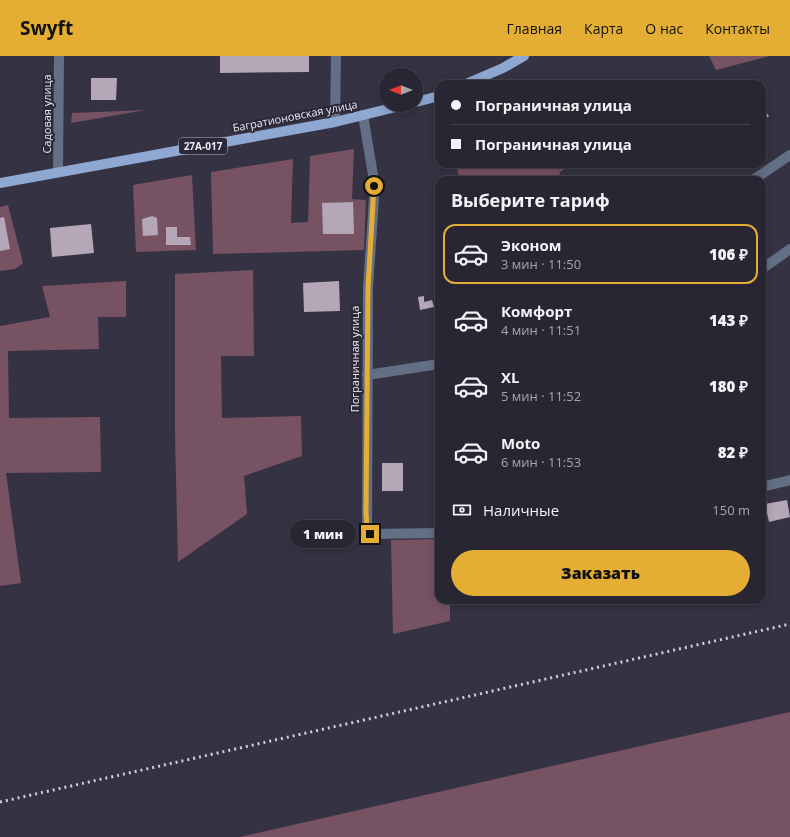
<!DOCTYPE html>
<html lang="ru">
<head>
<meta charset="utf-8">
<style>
  body { margin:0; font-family:"Open Sans",sans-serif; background:#34323e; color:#f1f3f6; height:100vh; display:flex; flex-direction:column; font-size:15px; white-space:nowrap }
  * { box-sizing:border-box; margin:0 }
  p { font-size:13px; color:#a5a5ac }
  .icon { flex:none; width:22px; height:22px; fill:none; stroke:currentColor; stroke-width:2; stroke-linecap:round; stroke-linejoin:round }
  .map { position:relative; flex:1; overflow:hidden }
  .side { position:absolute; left:435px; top:120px; width:331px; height:428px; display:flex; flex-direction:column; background:#282632; border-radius:12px; box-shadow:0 2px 10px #0003,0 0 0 1px #44434d }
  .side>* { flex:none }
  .banner { position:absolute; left:435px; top:24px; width:331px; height:88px; border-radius:12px; box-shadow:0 2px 10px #0003,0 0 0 1px #44434d; display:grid; align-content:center; height:88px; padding:0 16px; background:#282632 }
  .needle { width:26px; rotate:270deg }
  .tools { position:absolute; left:379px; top:12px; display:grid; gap:8px }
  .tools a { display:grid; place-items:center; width:44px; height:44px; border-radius:50%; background:#282632; box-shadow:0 2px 10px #0003,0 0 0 1px #44434d; font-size:20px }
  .end { position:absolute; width:18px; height:18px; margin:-9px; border:5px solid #e4ae35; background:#111; box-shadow:0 0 0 2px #111 }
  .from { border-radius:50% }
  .bubble { position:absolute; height:28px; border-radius:14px; background:#282632; box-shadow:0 2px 10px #0003,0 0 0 1px #44434d; font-size:13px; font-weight:800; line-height:28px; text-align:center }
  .banner b { display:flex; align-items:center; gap:14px; height:38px; font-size:15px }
  .banner b+b { border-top:1px solid #44434d }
  .banner i { width:10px; height:10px; background:#f1f3f6 }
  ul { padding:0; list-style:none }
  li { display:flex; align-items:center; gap:12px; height:60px; margin:0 8px 6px; padding:0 8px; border:2px solid transparent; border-radius:12px }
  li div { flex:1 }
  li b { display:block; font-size:15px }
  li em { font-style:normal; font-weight:800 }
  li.selected { border-color:#e4ae35 }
  li>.icon { width:36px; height:36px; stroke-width:1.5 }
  h2 { padding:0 16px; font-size:18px; line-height:48px }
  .pay { display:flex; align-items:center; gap:10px; height:44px; padding:0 16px; font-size:15px }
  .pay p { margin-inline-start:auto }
  .action { display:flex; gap:8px; margin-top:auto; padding:8px 16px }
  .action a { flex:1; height:46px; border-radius:24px; background:#e4ae35; color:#111; font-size:16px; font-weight:800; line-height:46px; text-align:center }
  header { display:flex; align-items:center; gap:24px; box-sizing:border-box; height:56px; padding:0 20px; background:#e4ae35; color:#111 }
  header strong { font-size:19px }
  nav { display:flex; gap:22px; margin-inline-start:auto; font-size:14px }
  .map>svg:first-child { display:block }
  .green { fill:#775262 }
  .building { fill:#b5a7b8 }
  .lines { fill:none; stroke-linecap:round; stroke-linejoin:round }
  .minor { stroke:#636f84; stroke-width:10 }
  .major { stroke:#8fa8d2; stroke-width:10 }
  .rail { stroke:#d0cfda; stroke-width:3; stroke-dasharray:2 4; stroke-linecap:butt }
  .route { stroke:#e4ae35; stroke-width:5 }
  .labels { text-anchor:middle; stroke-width:4; stroke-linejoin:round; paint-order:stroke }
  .shield { fill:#2b2838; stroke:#b1b0bc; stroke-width:1 }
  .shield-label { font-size:10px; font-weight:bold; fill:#ebeaf4 }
  .street-label { font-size:11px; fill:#ebeaf4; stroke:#2b2838 }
</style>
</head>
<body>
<header>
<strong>Swyft</strong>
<nav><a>Главная</a><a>Карта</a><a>О нас</a><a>Контакты</a></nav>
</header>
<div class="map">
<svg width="790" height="781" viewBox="0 0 790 781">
  <rect width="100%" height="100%" fill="#353243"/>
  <!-- green -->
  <g class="green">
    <polygon points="709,0 770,0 716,14"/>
    <polygon points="146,54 71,67 72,57"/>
    <polygon points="354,93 352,143 366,144 364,194 213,198 211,116 293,103 291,167 308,166 310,100"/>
    <polygon points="468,108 571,108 559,117 564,124 459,124 457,111"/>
    <polygon points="192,119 196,194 136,196 133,129"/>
    <polygon points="8,149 23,207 15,213 0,215 0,151"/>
    <polygon points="253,214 254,300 221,300 222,362 301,360 302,400 244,420 247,458 178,506 175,379 175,218"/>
    <polygon points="126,225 126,261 98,261 99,293 8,295 9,362 100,361 101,416 6,417 21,527 0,530 0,270 50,261 42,230"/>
    <polygon points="439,483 439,544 450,544 450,565 393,578 391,484"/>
    <polygon points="790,656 790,781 240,781"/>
  </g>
  <!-- building -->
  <g class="building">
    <polygon points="220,0 309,0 309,16 220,17"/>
    <polygon points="91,22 117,22 116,44 91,44"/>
    <polygon points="762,51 769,60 762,66"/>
    <polygon points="353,146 354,178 323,178 322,147"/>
    <polygon points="152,160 157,162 158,179 143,180 142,163"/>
    <polygon points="4,161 10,193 0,195 0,162"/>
    <polygon points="91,168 94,197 52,201 50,172"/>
    <polygon points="166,171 177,171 177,181 190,181 191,189 166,189"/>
    <polygon points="339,225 340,255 304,256 303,227"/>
    <polygon points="424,240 424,246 432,244 434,251 420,254 418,241"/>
    <rect x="382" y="407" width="21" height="28"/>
    <polygon points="787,444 790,461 769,466 765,448"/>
  </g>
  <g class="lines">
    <!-- minor -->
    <g class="minor">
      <polyline points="363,59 373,119 374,142 368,232 367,472 370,478 439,477"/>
      <polyline points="335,66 336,0"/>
      <polyline points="58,116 59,0"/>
      <polyline points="753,124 790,99"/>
      <polyline points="762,213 790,193"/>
      <polyline points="367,319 439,308"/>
      <polyline points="762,431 790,424"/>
    </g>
    <!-- major -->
    <g class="major">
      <polyline points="466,28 503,12 524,0"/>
      <polyline points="416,46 439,40"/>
      <polyline points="0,127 335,66 404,49"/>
    </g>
    <!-- rail -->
    <polyline class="rail" points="0,746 790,568"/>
  </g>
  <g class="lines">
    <!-- route -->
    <polyline class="route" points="370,478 367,472 366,456 368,232 374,130"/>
  </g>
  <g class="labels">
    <!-- shield labels -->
    <rect class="shield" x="179" y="82" width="48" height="16" rx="3"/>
    <g class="shield-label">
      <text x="203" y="94">27А-017</text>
    </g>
    <!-- street labels -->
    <g class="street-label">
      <text transform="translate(47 58) rotate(-90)" y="4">Садовая улица</text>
      <text transform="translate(295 60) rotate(-11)" y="4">Багратионовская улица</text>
      <text transform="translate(355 303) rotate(-90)" y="4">Пограничная улица</text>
    </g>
  </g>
</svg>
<div class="tools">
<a><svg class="needle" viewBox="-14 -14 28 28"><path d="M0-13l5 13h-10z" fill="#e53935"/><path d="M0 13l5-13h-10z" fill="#a5a5ac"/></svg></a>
</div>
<i class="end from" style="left:374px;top:130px"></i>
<i class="end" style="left:370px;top:478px"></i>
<div class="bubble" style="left:290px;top:464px;width:66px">1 мин</div>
<div class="banner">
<b><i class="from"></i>Пограничная улица</b>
<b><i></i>Пограничная улица</b>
</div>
<section class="side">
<h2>Выберите тариф</h2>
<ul>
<li class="selected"><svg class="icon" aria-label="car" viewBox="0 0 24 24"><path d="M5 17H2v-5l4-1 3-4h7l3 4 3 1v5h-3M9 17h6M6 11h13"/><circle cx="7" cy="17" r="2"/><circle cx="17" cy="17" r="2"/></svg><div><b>Эконом</b><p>3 мин · 11:50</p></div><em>106 ₽</em></li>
<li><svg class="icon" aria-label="car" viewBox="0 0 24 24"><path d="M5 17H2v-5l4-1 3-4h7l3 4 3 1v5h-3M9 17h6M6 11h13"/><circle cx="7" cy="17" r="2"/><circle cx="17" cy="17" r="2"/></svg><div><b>Комфорт</b><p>4 мин · 11:51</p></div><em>143 ₽</em></li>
<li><svg class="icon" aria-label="car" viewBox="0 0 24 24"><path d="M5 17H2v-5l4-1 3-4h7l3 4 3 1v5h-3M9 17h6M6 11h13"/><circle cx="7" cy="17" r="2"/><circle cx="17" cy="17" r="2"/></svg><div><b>XL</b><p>5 мин · 11:52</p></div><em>180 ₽</em></li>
<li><svg class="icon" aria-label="car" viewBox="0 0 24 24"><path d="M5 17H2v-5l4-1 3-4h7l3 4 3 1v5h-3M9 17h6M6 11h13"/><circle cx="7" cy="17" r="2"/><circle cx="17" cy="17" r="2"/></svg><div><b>Moto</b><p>6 мин · 11:53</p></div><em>82 ₽</em></li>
</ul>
<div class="pay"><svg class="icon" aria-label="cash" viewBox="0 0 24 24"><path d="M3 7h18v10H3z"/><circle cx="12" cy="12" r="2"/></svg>Наличные<p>150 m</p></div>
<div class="action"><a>Заказать</a></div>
</section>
</div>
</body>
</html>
